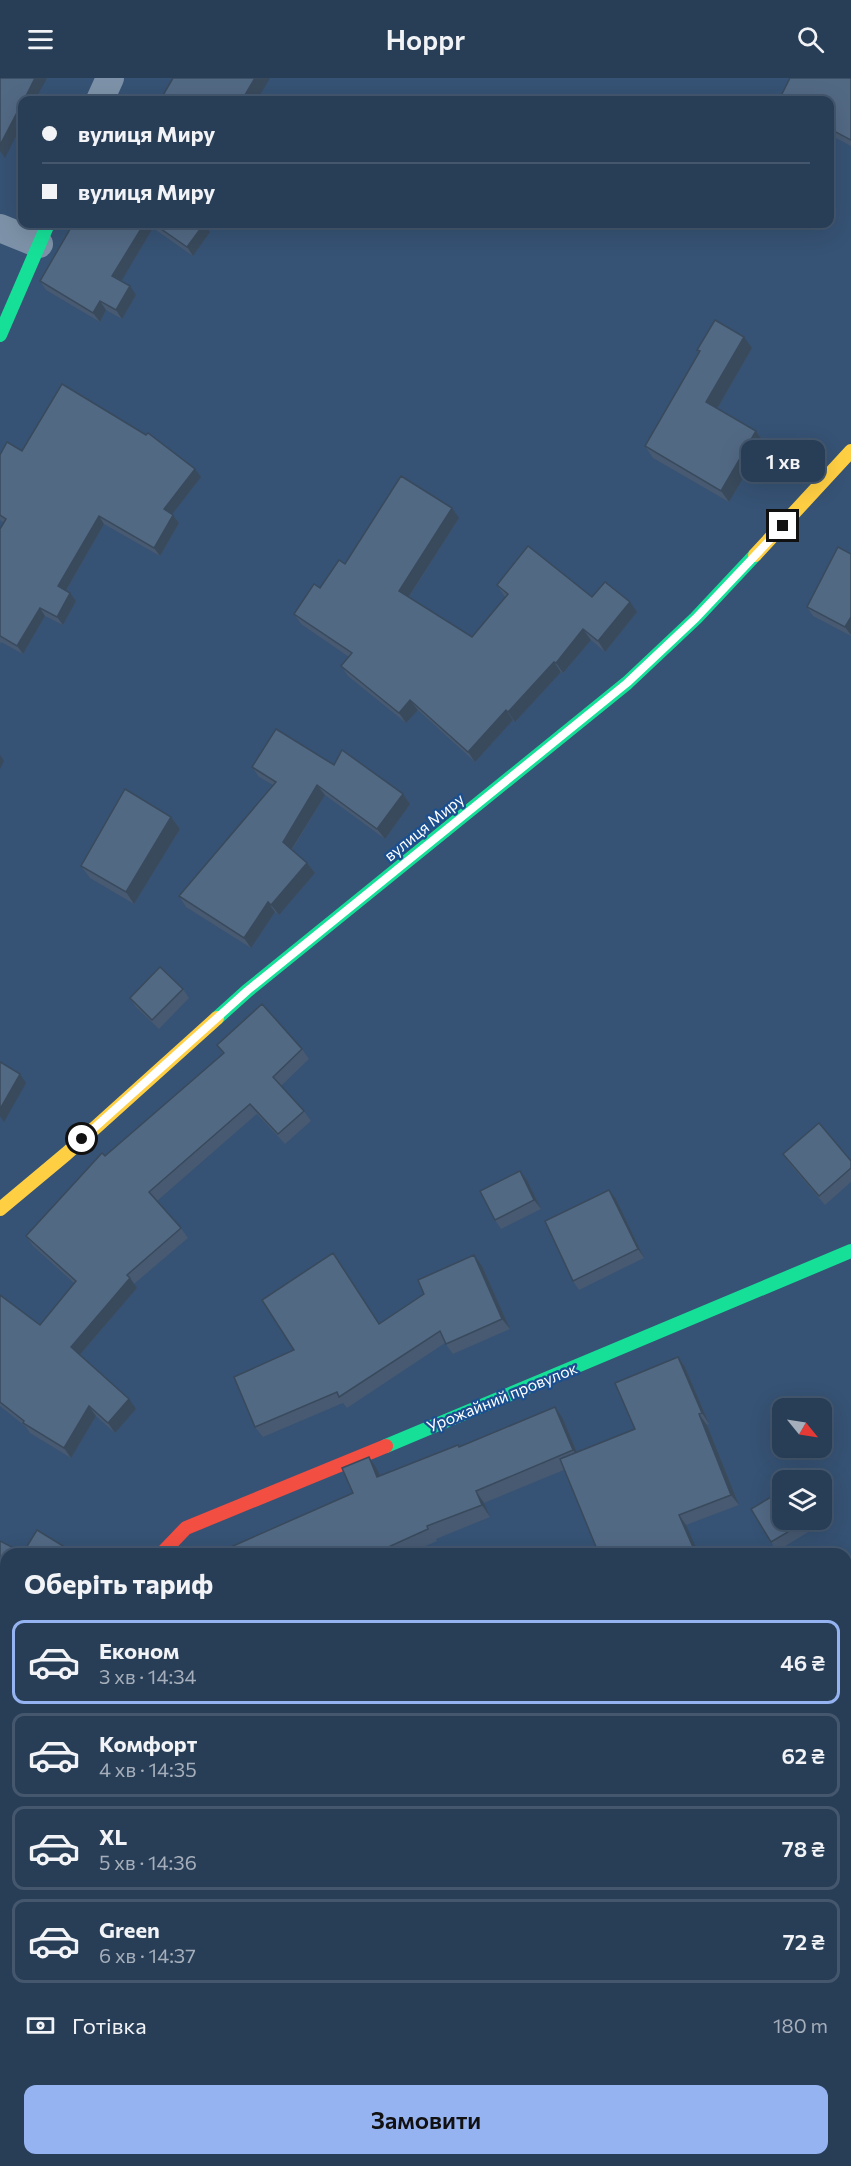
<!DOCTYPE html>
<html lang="uk">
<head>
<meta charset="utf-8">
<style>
  body { margin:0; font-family:Commissioner,sans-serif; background:#344961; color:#f1f3f6; height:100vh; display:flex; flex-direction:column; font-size:22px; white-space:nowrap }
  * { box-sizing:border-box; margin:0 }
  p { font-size:20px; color:#a5aeba }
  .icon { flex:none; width:33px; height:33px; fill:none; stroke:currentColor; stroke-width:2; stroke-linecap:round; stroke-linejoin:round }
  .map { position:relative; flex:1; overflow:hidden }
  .side { position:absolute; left:0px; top:1470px; width:852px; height:618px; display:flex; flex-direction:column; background:#283e57; border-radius:18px 18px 0 0; box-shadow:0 6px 24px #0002,0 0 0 2px #44576d }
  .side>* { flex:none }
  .hud { position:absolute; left:18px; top:18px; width:816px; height:132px; border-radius:12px; box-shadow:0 6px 24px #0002,0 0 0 2px #44576d; display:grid; align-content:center; height:132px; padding:0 24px; background:#283e57 }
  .needle { width:39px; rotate:120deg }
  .fabs { position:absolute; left:772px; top:1320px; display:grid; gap:12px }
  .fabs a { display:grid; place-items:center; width:60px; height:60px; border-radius:12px; background:#283e57; box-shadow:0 6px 24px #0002,0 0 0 2px #44576d; font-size:30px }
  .end { position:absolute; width:27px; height:27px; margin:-14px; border:8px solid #fff; background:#111; box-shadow:0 0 0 3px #111 }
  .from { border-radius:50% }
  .bubble { position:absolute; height:42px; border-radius:12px; background:#283e57; box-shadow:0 6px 24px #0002,0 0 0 2px #44576d; font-size:20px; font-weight:600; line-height:42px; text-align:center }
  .hud b { display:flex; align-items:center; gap:21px; height:57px; font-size:22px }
  .hud b+b { border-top:2px solid #44576d }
  .hud i { width:15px; height:15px; background:#f1f3f6 }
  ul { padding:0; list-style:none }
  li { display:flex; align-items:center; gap:18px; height:84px; margin:0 12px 9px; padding:0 12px; border:3px solid #44576d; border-radius:12px }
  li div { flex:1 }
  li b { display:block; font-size:22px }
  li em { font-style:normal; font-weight:600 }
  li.on { border-color:#95b2f1 }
  li>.icon { width:54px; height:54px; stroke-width:1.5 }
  h2 { padding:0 24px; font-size:27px; line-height:72px }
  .pay { display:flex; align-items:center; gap:15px; height:66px; padding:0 24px; font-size:22px }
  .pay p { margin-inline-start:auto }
  .cta { display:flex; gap:12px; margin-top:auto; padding:12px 24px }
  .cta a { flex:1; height:69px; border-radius:12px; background:#95b2f1; color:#111; font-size:24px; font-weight:600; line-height:69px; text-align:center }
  header { display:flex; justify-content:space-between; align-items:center; height:78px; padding:0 24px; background:#283e57; font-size:27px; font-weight:600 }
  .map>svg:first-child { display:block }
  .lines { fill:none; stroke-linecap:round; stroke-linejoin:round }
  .street { stroke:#7d92a8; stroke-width:28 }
  .fast { stroke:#16e098; stroke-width:14 }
  .slow { stroke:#ffcf43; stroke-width:14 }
  .jam { stroke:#f24e42; stroke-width:14 }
  .wall { fill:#475a72 }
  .shaded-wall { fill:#394a5c }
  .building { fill:#526984; stroke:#394a5c; stroke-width:1.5 }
  .route { stroke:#fff; stroke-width:8 }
  .labels { text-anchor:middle; stroke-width:4.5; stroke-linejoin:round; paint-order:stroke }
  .street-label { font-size:16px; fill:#fff; stroke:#1b4f8f }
</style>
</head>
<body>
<header><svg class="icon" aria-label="menu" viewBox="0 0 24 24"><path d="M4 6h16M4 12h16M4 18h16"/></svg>Hoppr<svg class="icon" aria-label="search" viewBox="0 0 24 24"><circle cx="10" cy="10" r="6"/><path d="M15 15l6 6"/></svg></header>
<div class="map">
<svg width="851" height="2088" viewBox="0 0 851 2088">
  <rect width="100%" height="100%" fill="#365274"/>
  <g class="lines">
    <!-- street -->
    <g class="street">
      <polyline points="100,22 110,0"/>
      <polyline points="0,150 39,166"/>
      <polyline points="846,1643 851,1640"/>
      <polyline points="0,1751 6,1740"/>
      <polyline points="0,1859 6,1864"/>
      <polyline points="227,2082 231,2088"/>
    </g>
    <!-- fast -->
    <g class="fast">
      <polyline points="0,257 48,146"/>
      <polyline points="217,940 247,913 627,605 696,540 755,477"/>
      <polyline points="386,1368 851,1173"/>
    </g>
    <!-- slow -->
    <g class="slow">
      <polyline points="755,477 851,373"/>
      <polyline points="0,1131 66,1076 217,940"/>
    </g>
    <!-- jam -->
    <polyline class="jam" points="161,1476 186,1450 386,1368"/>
  </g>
  <!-- wall -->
  <g class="wall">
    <polygon points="851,0 851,68 830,57 830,22"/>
    <polygon points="73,146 205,146 210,154 193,178 153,150 121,203 136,217 122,241 106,232 100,244 46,212 40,203"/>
    <polygon points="752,270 717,331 756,353 764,365 729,424 653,380 645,368 699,274 697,272"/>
    <polygon points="22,373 201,399 172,436 179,445 160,478 104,446 66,513 70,515 76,523 63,547 45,538 23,576 1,564 0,566 0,451 4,445 0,442 0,377"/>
    <polygon points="459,440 409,519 472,559 505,519 497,507 592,519 637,534 605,574 591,562 563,595 561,594 515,644 513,642 475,684 418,632 406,645 348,598 341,588 349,579 301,546 294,536 320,510 345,486"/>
    <polygon points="851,476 851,558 813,538 807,529"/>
    <polygon points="334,687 403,716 410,726 385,761 325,717 292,772 307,785 315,795 279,837 275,834 251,870 186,829 179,818 273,707 259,699 252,689"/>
    <polygon points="171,739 180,751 134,826 90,800 81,788"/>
    <polygon points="183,911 189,920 159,951 136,929 130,920"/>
    <polygon points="217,967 302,971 309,981 281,1008 304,1033 311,1043 285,1066 257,1036 157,1123 181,1150 188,1160 134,1206 137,1210 80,1277 136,1331 115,1355 96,1338 71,1380 30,1355 25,1348 0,1328 0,1217 40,1247 74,1205 33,1168 26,1158 105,1078 223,976"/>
    <polygon points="783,1076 851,1083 851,1104 825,1127 789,1085"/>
    <polygon points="520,1093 527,1102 541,1131 501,1151 495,1142"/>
    <polygon points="616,1121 644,1180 579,1212 573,1203"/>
    <polygon points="482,1188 510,1251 453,1276 445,1265 347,1330 343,1325 263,1359 255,1349 379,1246"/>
    <polygon points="678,1279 685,1289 709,1346 707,1347 739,1427 686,1447 564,1392 484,1425 490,1439 436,1461 437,1463 408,1476 215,1476 353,1415 377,1391 380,1398 459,1369 563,1341 577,1374 635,1351"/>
    <polygon points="822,1439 825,1444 777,1473 771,1464 783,1442 822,1442"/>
    <polygon points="0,1463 23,1475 76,1476 6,1476 6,1508 0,1505"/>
    <polygon points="851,1495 851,1580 846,1583 846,1497"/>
    <polygon points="0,1575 6,1578 6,1665 0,1661"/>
    <polygon points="321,2082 342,2082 333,2088 325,2088"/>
  </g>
  <!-- shaded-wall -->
  <g class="shaded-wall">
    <polygon points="35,0 47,0 35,22 24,22"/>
    <polygon points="255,0 270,0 257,22 242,22"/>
    <polygon points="22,25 22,46 5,80 0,73 0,67"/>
    <polygon points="144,146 151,146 153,150 119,207 112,198"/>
    <polygon points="204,146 205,146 210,154 193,178 187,169"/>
    <polygon points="130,208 136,217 122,241 116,232"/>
    <polygon points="100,223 106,232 100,244 93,235"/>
    <polygon points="744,259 752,270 714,336 706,324"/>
    <polygon points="756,353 764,365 729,424 721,413"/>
    <polygon points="195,391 201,399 170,439 164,431"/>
    <polygon points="452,430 459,440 406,523 399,513"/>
    <polygon points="173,437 179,445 160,478 154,470"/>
    <polygon points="99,438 104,446 64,516 58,508"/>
    <polygon points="70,515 76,523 63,547 57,539"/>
    <polygon points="630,524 637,534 605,574 598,563"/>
    <polygon points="40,530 45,538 23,576 17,568"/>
    <polygon points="851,539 851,557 845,549"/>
    <polygon points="583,551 591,562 563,595 556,585"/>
    <polygon points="554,584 561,594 515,644 508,634"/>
    <polygon points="410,622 418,632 406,645 399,635"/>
    <polygon points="506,632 513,642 475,684 468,674"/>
    <polygon points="0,677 4,683 0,691"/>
    <polygon points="317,707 325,717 290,774 283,764"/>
    <polygon points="403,716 410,726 385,761 377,751"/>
    <polygon points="171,739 180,751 134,826 126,814"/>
    <polygon points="307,785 315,795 279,837 271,827"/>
    <polygon points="268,824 275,834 251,870 244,860"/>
    <polygon points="20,996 26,1005 4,1044 0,1038 0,1031"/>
    <polygon points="520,1093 527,1102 541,1131 534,1122"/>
    <polygon points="609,1112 616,1121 644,1180 638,1171"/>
    <polygon points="474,1177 482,1188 510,1251 502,1241"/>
    <polygon points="130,1200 137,1210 78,1279 71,1269"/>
    <polygon points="678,1279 685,1289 709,1346 702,1335"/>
    <polygon points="129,1321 136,1331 115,1355 108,1345"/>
    <polygon points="89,1328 96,1338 71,1380 64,1370"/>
    <polygon points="555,1329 563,1341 581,1384 573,1372"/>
    <polygon points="699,1336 707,1347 739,1427 731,1417"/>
    <polygon points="369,1379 377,1391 386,1411 377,1399"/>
    <polygon points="476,1413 484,1425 490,1439 482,1427"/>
    <polygon points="679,1437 686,1447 699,1476 696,1476"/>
    <polygon points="6,1648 6,1664 1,1657"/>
    <polygon points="436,2082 441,2082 442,2088 438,2088"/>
  </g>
  <!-- building -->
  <g class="building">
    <polygon points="0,0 35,0 24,22 22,22 22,25 0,67"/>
    <polygon points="173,0 255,0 242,22 168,22 162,19"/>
    <polygon points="790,0 851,0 851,62 830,51 830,22 779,22"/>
    <polygon points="73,146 144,146 112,198 130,208 116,232 100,223 93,235 40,203"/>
    <polygon points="154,146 204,146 187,169"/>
    <polygon points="715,242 744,259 706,324 756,353 721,413 645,368 700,273 697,272"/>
    <polygon points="62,306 146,357 148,355 195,391 164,431 173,437 154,470 99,438 58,508 70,515 57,539 40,530 17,568 0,558 0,451 6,441 0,437 0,377 7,364 22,373"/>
    <polygon points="401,398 452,430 399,513 472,559 508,516 497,507 528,468 592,519 605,504 630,524 598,563 583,551 556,585 554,584 508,634 506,632 468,674 410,622 399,635 341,588 352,575 294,536 314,506 320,510 339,482 345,486"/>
    <polygon points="838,469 851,476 851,539 845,549 807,529"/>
    <polygon points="276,651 334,687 342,672 403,716 377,751 317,707 283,764 307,785 271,827 268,824 244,860 179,818 276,704 252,689"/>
    <polygon points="125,711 171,739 126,814 81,788"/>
    <polygon points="160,889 183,911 152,942 130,920"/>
    <polygon points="262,926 302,971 273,999 304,1033 278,1056 250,1026 149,1114 181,1150 127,1197 130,1200 71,1269 129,1321 108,1345 89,1328 64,1370 23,1345 24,1343 0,1324 0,1217 40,1247 76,1203 26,1158 102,1075 105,1078 224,975 217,967"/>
    <polygon points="0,984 20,996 0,1031"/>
    <polygon points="819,1045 851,1083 851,1090 819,1118 783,1076"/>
    <polygon points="520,1093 534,1122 495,1142 480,1113"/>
    <polygon points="609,1112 638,1171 573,1203 545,1143"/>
    <polygon points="333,1175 379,1246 424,1216 418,1202 474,1177 502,1241 446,1266 440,1253 339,1319 337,1314 255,1349 234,1299 294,1272 262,1222"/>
    <polygon points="678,1279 702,1335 699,1336 731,1417 679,1437 696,1476 599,1476 560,1381 635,1351 615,1305"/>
    <polygon points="555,1329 573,1372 476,1413 482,1427 427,1448 428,1451 373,1476 215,1476 353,1415 342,1390 369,1379 377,1399 458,1367 459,1369"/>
    <polygon points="783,1412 783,1442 808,1442 771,1464 751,1431"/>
    <polygon points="37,1452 76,1476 6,1476 6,1502 0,1499 0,1463 23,1475"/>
    <polygon points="851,1495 851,1564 846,1566 846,1497"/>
    <polygon points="0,1575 6,1578 6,1648 1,1657 0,1656"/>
    <polygon points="851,1691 851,1788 846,1777 846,1693"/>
    <polygon points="401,2082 436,2082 438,2088 404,2088"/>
    <polygon points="589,2082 620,2082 623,2088 592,2088"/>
  </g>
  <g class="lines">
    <!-- route -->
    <polyline class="route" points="82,1061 247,913 627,605 696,540 783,448"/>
  </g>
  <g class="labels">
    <!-- street labels -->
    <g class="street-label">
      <text transform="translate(424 749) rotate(-39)" y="6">вулиця Миру</text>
      <text transform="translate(502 1319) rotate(-22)" y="6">Урожайний провулок</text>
    </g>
  </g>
</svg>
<div class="fabs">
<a><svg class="needle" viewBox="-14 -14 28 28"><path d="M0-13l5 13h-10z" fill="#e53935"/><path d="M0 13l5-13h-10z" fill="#a5aeba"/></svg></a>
<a><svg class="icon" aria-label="layers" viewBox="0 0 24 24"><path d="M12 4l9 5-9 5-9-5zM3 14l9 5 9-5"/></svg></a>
</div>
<i class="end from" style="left:82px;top:1061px"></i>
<i class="end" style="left:783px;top:448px"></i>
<div class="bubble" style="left:741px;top:362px;width:84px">1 хв</div>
<div class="hud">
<b><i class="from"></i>вулиця Миру</b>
<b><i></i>вулиця Миру</b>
</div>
<section class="side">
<h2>Оберіть тариф</h2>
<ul>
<li class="on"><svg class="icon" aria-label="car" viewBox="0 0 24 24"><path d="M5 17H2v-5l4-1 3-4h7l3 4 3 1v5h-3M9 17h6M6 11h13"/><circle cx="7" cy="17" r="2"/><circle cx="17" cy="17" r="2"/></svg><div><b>Економ</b><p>3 хв · 14:34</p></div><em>46 ₴</em></li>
<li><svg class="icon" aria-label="car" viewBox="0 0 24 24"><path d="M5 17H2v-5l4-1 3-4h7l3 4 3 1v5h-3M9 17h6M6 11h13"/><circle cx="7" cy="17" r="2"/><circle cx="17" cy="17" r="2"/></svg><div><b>Комфорт</b><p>4 хв · 14:35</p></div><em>62 ₴</em></li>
<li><svg class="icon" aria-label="car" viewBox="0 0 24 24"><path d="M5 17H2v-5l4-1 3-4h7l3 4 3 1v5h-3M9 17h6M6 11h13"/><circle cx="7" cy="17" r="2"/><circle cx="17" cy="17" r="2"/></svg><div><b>XL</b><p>5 хв · 14:36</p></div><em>78 ₴</em></li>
<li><svg class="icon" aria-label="car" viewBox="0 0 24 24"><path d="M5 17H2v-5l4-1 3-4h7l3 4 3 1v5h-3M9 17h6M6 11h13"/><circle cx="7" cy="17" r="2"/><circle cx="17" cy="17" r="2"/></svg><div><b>Green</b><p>6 хв · 14:37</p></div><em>72 ₴</em></li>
</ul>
<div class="pay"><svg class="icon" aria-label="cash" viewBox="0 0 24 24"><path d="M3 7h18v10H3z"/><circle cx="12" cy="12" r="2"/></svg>Готівка<p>180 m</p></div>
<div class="cta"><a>Замовити</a></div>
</section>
</div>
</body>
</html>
